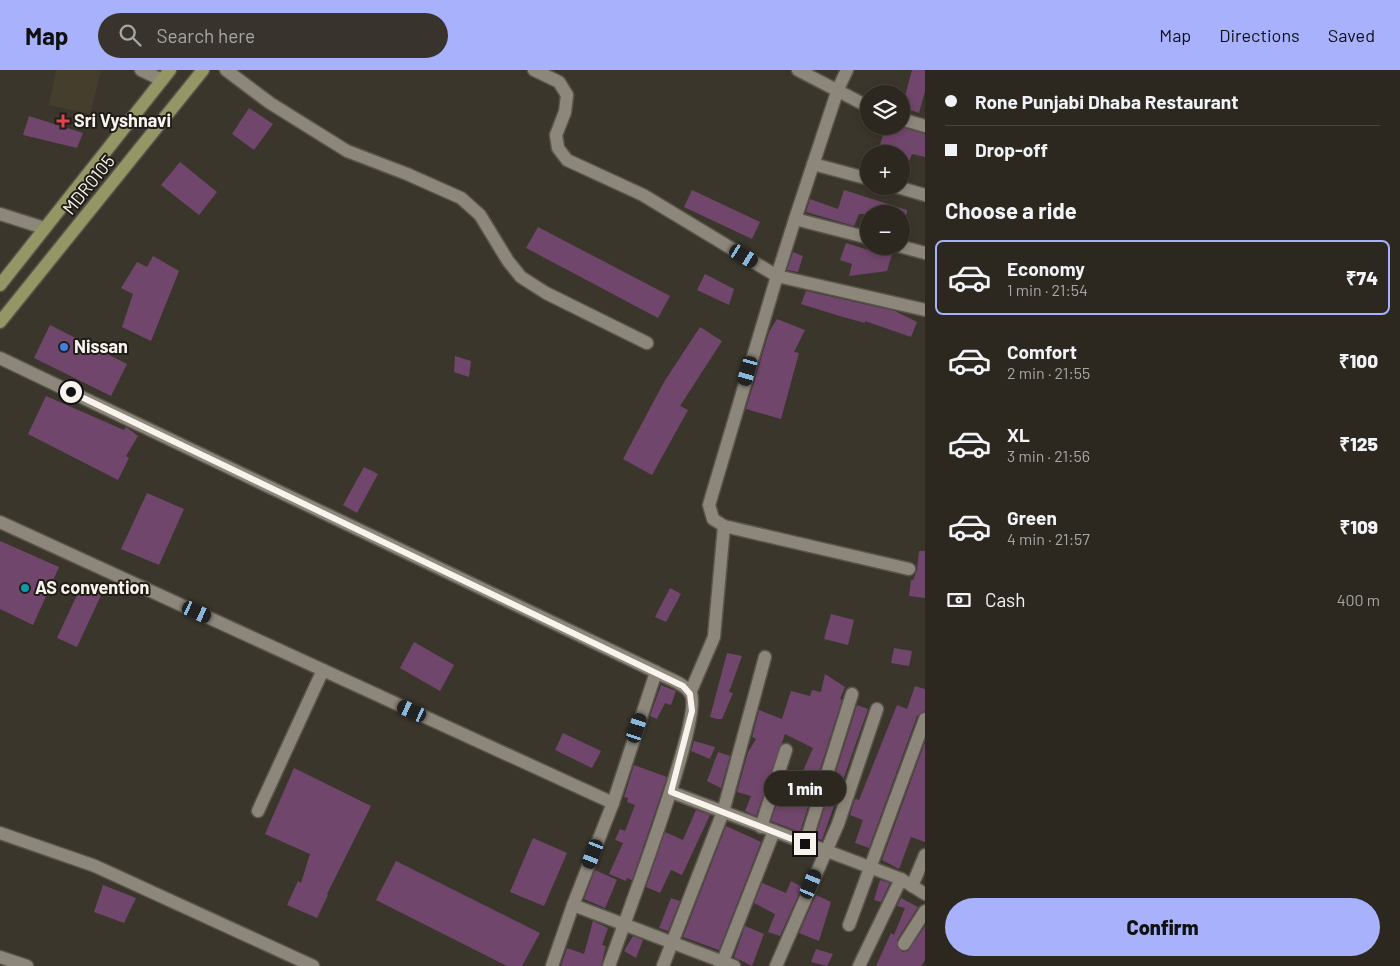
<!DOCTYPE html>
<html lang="en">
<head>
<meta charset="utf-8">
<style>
  body { margin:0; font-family:Barlow,sans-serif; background:#38342d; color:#f1f3f6; height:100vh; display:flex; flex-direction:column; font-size:19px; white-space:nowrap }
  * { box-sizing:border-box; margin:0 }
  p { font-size:16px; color:#a6a6a5 }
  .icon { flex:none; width:28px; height:28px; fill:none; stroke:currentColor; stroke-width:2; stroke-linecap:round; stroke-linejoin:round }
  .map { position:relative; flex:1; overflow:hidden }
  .sheet { display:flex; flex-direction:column; background:#2c2820; width:475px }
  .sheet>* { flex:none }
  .guide { display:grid; align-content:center; height:110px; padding:0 20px; background:#2c2820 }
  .tools { position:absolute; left:860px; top:15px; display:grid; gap:10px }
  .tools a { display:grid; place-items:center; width:50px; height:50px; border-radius:50%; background:#2c2820; box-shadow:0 2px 8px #0003,0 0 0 1px #48443e; font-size:25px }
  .end { position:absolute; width:22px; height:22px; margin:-11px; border:6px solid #f8f4ed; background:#111; box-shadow:0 0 0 2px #111 }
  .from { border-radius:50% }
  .bubble { position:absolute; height:35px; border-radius:18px; background:#2c2820; box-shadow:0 2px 8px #0003,0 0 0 1px #48443e; font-size:16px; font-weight:800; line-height:35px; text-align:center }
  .car { position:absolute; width:15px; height:30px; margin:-15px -8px; border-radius:6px; box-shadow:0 0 4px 1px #0007; background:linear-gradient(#222 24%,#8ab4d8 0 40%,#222 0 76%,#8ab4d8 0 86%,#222 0) }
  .guide b { display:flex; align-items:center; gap:18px; height:48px; font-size:19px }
  .guide b+b { border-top:1px solid #48443e }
  .guide i { width:12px; height:12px; background:#f1f3f6 }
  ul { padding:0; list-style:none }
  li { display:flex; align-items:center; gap:15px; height:75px; margin:0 10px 8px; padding:0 10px; border:2px solid transparent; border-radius:8px }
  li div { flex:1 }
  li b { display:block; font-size:19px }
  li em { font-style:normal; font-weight:800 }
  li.active { border-color:#a7b1fc }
  li>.icon { width:45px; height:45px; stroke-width:1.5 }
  h2 { padding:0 20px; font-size:22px; line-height:60px }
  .pay { display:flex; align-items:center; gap:12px; height:55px; padding:0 20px; font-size:19px }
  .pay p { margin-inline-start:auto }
  .primary-button { display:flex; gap:10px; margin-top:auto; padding:10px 20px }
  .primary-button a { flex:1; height:58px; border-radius:30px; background:#a7b1fc; color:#111; font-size:20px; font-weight:800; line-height:58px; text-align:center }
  header { display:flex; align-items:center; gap:30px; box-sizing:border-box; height:70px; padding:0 25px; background:#a7b1fc; color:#111 }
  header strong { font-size:24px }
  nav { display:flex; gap:28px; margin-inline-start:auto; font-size:18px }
  .search { width:350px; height:45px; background:#38342d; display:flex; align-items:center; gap:12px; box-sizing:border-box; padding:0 18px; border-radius:28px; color:#a6a6a5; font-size:19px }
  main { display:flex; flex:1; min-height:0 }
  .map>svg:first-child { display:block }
  .built { fill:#463e2d }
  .building { fill:#71466c }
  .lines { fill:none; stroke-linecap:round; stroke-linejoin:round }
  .street-casing { stroke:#5a554c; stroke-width:15 }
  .secondary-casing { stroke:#5a554c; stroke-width:15 }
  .street { stroke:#8d877b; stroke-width:12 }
  .secondary { stroke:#949665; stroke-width:12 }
  .route { stroke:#f8f4ed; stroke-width:6 }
  .health-dot { fill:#e0444e; stroke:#201d18; stroke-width:2 }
  .shop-dot { fill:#3f7fe0; stroke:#201d18; stroke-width:2 }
  .culture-dot { fill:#0f9aa8; stroke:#201d18; stroke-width:2 }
  .labels { text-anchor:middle; stroke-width:4; stroke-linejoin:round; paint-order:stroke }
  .poi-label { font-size:18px; font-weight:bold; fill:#f8f4ed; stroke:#201d18; text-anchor:start }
  .street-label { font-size:18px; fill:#f8f4ed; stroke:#201d18 }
</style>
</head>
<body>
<header>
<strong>Map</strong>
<div class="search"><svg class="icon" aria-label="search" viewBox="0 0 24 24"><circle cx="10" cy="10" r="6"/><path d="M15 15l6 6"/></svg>Search here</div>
<nav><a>Map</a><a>Directions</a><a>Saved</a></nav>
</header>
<main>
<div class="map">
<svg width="925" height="896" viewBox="0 0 925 896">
  <rect width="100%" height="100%" fill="#3b362b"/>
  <!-- built -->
  <polygon class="built" points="56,0 101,0 90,44 49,35"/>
  <!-- building -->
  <g class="building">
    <polygon points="912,0 925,0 925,21 919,43 902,37"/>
    <polygon points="249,38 273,54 254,80 232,64"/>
    <polygon points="29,46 83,63 77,78 23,65"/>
    <polygon points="886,56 898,56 925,64 925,87 912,84 902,109 901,84 877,84"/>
    <polygon points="180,92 217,122 199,145 161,115"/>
    <polygon points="692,120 760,152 752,169 684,137"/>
    <polygon points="844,120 907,140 907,144 859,144 854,156 806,142 810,129 838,139"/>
    <polygon points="538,157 670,226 658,248 526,178"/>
    <polygon points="846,173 878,183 881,176 891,177 893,181 887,201 849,206 852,194 840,190"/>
    <polygon points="793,182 803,186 798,202 787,200"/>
    <polygon points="153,186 179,201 151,271 122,257 133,224 121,218 137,192 147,197"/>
    <polygon points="705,204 734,219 729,235 697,220"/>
    <polygon points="806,221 895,241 917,252 911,267 865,251 865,253 843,247 801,234"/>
    <polygon points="777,249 805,260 794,282 799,283 781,349 746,339 769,262"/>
    <polygon points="50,255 127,294 111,326 34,288"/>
    <polygon points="700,257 722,271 680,336 688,340 652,405 623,389 664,312"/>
    <polygon points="455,286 471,291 469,307 454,302"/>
    <polygon points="46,326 124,360 126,357 138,366 126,386 129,388 118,410 28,364"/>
    <polygon points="364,397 378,404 357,443 343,435"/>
    <polygon points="147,423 184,439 159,495 121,479"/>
    <polygon points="0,471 59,497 33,555 0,539"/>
    <polygon points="919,481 925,481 925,528 909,526 911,510 913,510 917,500"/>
    <polygon points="83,512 103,521 77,577 57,568"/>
    <polygon points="670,518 681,524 666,552 655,547"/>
    <polygon points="831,544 854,550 848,575 824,569"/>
    <polygon points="414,572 454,595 440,621 400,598"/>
    <polygon points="894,578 912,581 909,596 891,593"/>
    <polygon points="727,583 742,586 729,622 733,623 722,649 717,649 710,647"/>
    <polygon points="825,604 845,617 840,629 842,630 800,762 771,751 786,707 798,713 813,678 785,664 756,746 745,741 751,726 737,722 748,682 756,669 752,667 759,640 782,649 791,621 810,626 812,620 821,622"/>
    <polygon points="661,615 676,621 671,635 665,633 657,649 650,646"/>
    <polygon points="915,616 925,619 925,641 917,646 869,778 855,773 863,750 850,745 855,729 859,730 897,635 907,639"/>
    <polygon points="857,635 868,639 822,770 815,768"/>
    <polygon points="563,663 601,681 592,698 555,680"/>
    <polygon points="694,671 715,677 710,689 691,681"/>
    <polygon points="925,672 925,772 911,767 899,799 882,790"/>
    <polygon points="718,682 730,686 721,718 707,711"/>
    <polygon points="634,695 667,707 632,810 627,808 626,811 609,804 623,773 615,770 620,759 625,761 635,735 627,732 628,728 624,727"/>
    <polygon points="294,698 371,736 327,824 328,825 317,848 287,835 298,811 301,813 310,784 265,764"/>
    <polygon points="696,740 710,745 682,805 671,800 660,823 646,817 665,762 683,770"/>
    <polygon points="726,756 761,772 719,880 683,867"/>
    <polygon points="533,768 567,783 544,836 510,822"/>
    <polygon points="396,791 540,863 522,896 507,896 376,830"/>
    <polygon points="595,800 617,810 605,838 584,829"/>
    <polygon points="880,810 890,813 881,832 874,830"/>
    <polygon points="791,811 802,817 780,866 768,862 775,844 754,833 762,813 786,823"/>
    <polygon points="103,815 136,828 124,853 94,842"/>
    <polygon points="816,825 831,832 819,871 799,863"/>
    <polygon points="671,828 680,831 668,861 659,858"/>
    <polygon points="901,828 918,837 897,870 897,877 903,882 908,881 925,856 925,890 921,896 876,896 891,863 894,865 905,838 897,836"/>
    <polygon points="593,851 608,858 602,875 606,876 601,896 561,896 567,878 584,884"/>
    <polygon points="745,856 764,864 752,896 734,887"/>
    <polygon points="633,866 643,870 636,888 624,881"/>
    <polygon points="816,879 833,884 827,896 811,892"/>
  </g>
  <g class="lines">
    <!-- street casing -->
    <g class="street-casing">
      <g id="street">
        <polyline points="141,0 162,10"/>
        <polyline points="226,0 270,33 347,81 407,104 461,128 480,145 508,191 521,207 546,223 647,273"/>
        <polyline points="534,0 559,12 567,25 565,42 556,65 558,78 567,90 643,125 777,206 795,149"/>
        <polyline points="798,0 869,37"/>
        <polyline points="847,0 838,19 795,149 869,168"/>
        <polyline points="901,49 925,56"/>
        <polyline points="813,94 869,109"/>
        <polyline points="894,116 925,125"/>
        <polyline points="0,144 44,158"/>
        <polyline points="899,176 925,183"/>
        <polyline points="0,288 656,602 613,733 573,835 552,896"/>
        <polyline points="0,452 613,733"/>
        <polyline points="909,499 724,456 713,449 709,435 777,206 925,240"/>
        <polyline points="690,623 714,567 724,456"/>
        <polyline points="671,722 901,809 925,824"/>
        <polyline points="258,741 323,600"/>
        <polyline points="761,757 786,680"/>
        <polyline points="0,763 95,796 313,896"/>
        <polyline points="805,774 852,624"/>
        <polyline points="912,816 925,785"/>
        <polyline points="573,835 734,896"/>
        <polyline points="849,855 925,649"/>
        <polyline points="904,874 925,841"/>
        <polyline points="0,887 27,896"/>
        <path d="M609,896C622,858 703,649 691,624C685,613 666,608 656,602"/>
        <polyline points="663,896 723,742 765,587"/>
        <polyline points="721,896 774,761"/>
        <polyline points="776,896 838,754 877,639"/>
        <polyline points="859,896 901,809"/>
      </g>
    </g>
    <!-- secondary casing -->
    <g class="secondary-casing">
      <g id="secondary">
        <polyline points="0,215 170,0"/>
        <polyline points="0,252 203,0"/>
      </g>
    </g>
    <!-- street -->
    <use href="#street" class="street"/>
    <!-- secondary -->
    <use href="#secondary" class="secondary"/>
  </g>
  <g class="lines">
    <!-- route -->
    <polyline class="route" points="71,322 683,616 690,624 692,641 671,722 805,774"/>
  </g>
  <!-- markers -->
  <path class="health-dot" d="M60.5 43.5h5v5h5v5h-5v5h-5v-5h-5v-5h5z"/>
  <circle class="shop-dot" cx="64" cy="277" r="5"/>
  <circle class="culture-dot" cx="25" cy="518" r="5"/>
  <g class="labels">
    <!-- poi labels -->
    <g class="poi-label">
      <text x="74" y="57">Sri Vyshnavi</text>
      <text x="74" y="283">Nissan</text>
      <text x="35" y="524">AS convention</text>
    </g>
    <!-- street labels -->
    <g class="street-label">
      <text transform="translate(89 115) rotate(-51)" y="6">MDR0105</text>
    </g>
  </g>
</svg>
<div class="tools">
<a><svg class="icon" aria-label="layers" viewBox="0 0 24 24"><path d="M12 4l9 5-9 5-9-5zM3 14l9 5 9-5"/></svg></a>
<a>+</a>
<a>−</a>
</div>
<i class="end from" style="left:71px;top:322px"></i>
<i class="end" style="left:805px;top:774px"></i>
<div class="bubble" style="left:764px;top:701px;width:82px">1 min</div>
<i class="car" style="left:744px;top:186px;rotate:121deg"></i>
<i class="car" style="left:748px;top:301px;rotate:196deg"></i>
<i class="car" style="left:197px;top:542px;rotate:115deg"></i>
<i class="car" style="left:412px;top:641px;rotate:295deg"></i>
<i class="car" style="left:637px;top:658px;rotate:18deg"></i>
<i class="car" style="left:593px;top:784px;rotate:201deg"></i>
<i class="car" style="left:811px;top:814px;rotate:23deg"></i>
</div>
<section class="sheet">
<div class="guide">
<b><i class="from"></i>Rone Punjabi Dhaba Restaurant</b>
<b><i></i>Drop-off</b>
</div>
<h2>Choose a ride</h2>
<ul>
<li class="active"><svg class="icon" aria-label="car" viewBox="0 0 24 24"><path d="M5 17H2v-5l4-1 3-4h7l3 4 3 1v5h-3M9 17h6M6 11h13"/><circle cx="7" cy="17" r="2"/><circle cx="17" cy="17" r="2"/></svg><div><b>Economy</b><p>1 min · 21:54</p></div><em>₹74</em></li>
<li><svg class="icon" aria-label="car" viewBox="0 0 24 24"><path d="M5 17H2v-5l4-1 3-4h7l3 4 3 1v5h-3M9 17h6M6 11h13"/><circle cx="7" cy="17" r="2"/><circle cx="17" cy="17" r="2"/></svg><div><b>Comfort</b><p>2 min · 21:55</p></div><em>₹100</em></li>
<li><svg class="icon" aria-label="car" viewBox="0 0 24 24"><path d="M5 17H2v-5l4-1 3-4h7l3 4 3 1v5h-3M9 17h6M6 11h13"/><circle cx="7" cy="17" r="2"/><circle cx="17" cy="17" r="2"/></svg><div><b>XL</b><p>3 min · 21:56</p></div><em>₹125</em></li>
<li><svg class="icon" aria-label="car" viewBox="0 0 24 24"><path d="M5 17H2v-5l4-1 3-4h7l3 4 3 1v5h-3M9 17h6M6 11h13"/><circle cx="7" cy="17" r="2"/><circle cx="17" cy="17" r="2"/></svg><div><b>Green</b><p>4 min · 21:57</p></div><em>₹109</em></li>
</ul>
<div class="pay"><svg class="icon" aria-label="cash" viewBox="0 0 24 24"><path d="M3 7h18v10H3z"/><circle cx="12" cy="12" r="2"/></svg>Cash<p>400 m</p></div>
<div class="primary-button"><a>Confirm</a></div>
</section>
</main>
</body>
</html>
